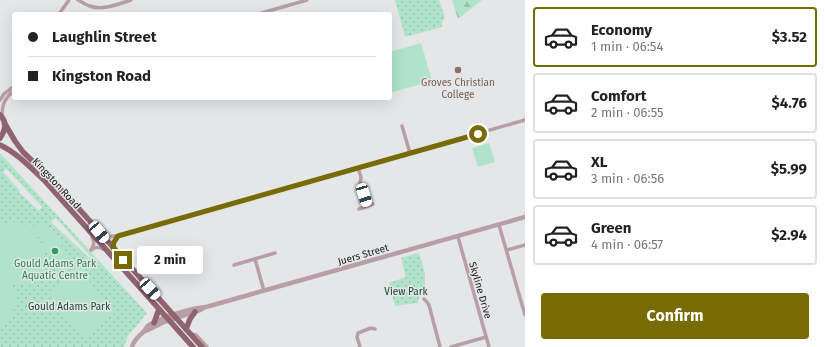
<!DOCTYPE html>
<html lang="en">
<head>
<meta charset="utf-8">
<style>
  body { margin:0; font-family:"Fira Sans",sans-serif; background:#f2f2f2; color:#222; height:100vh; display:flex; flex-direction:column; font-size:15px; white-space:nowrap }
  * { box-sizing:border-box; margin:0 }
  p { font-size:13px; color:#767676 }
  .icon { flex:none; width:22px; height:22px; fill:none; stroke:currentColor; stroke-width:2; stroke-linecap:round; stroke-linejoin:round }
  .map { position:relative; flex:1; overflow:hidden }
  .side { display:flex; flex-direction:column; background:#fff; width:300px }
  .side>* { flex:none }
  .top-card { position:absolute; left:12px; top:12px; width:380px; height:88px; border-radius:4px; box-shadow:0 4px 16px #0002; display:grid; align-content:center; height:88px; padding:0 16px; background:#fff }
  .end { position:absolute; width:18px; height:18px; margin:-9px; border:5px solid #776b03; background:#fff; box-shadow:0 0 0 2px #fff }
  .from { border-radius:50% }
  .bubble { position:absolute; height:28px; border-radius:4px; background:#fff; box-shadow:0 4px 16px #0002; font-size:13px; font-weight:700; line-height:28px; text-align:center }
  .car { position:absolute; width:12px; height:24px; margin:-12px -6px; border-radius:5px; box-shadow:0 0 3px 1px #0007; background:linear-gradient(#fff 24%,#345 0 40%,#fff 0 76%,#345 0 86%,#fff 0) }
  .top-card b { display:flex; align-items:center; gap:14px; height:38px; font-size:15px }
  .top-card b+b { border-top:1px solid #e0e0e0 }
  .top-card i { width:10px; height:10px; background:#222 }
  ul { padding:7px 0 0; list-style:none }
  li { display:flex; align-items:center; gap:12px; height:60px; margin:0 8px 6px; padding:0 8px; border:2px solid #e0e0e0; border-radius:4px }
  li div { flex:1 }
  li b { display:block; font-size:15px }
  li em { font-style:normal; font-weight:700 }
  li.selected { border-color:#776b03 }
  li>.icon { width:36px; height:36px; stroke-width:1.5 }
  .action { display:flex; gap:8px; margin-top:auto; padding:8px 16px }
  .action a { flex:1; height:46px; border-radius:4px; background:#776b03; color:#fff; font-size:16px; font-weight:700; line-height:46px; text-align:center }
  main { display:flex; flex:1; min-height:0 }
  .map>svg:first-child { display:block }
  .forest { fill:url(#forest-firs) }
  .park { fill:url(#park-dots); fill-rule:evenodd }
  .pitch { fill:#b0e3ca }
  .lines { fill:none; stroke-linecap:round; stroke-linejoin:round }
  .minor { stroke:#b89fa6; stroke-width:3.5 }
  .tertiary { stroke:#b89fa6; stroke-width:4.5 }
  .primary { stroke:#8f6470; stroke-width:5.5 }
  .route { stroke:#776b03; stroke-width:5 }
  .education-dot { fill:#8d6e63; stroke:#e5e6e7; stroke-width:1.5 }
  .leisure-dot { fill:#2e9e5b; stroke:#e5e6e7; stroke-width:1.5 }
  .labels { text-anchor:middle; stroke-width:3; stroke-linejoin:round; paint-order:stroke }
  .education-label { font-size:10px; fill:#785e54; stroke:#e5e6e7 }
  .street-label { font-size:10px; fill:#191919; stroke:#e5e6e7 }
  .leisure-label { font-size:10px; fill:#27864d; stroke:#e5e6e7 }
  .park-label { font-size:10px; fill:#184533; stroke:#e5e6e7 }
</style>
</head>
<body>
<main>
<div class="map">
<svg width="525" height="347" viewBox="0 0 525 347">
  <defs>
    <pattern id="forest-firs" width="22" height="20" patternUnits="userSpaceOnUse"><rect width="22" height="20" fill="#b0e3ca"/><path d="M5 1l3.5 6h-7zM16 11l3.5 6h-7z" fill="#97c2ad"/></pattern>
    <pattern id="park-dots" width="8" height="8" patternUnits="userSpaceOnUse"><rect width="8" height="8" fill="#b0e3ca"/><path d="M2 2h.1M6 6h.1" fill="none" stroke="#97c2ad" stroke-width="1.8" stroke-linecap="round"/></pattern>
  </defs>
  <rect width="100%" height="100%" fill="#e5e6e7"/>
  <!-- forest -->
  <polygon class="forest" points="452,0 482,0 458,19"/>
  <!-- park -->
  <g class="park">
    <polygon points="395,0 439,0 445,18 442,22 442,27 405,37"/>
    <path d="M0,153L147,313L128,336L124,347H0ZM6,168L42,207L39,211L19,192L20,191L3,172ZM56,218L98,265L99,266H98L51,222Z"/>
    <path d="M419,253L425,273V294C419,296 418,298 418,303L395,306L389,283L406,277L401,258Z"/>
  </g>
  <!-- pitch -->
  <g class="pitch">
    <polygon points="421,43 432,81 390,93 390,52"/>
    <polygon points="489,143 495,162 478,167 472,148"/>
    <polygon points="42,219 56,235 69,260 55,267 42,241 45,240 33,227"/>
    <path d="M18,221C22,223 26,225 29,228C37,234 49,252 45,263C44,266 42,269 41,271C34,283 23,284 11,284C13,289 17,297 16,303C15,312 6,322 0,327V224Z"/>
    <polygon points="78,267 115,313 84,339 47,293"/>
  </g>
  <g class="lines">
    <!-- minor -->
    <g class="minor">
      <path d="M78,0C82,2 86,5 90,6C103,11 118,4 131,0"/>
      <polyline points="59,14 69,0"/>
      <polyline points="258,14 307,0"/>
      <polyline points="0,100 4,94 14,86"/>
      <path d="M2,116C2,103 5,99 14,90"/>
      <polyline points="402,126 410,153"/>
      <polyline points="358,168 361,177 360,184 367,206"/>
      <polyline points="359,209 373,204"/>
      <polyline points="499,225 525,315"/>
      <path d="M104,234C108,239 113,235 118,236L525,120"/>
      <polyline points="458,237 489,347"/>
      <polyline points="113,248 114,242 118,236"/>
      <path d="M91,250C94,245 95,242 92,237"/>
      <path d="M91,250C97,246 99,247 105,250"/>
      <polyline points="507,250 525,245"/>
      <polyline points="255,259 264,291"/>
      <polyline points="234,265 275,253"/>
      <polyline points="424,299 427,302 429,305 440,347"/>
      <polyline points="191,334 196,335 207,347"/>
      <polyline points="360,347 357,337 358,333 371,328 375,329"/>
      <polyline points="451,347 486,337"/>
    </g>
    <!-- tertiary -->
    <g class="tertiary">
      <polyline points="144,331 148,330 164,322 200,310 205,307"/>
      <path d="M132,347C134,339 140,336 145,330C148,326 145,328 149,325C162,317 191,308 206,307L525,217"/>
    </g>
    <!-- primary -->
    <g class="primary">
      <path d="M0,115C7,122 6,130 0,138"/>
      <polyline points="5,124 15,141 23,152 48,176 80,210 202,347"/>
      <path d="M0,145C17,153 30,167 44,180L193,347"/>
      <polyline points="154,323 159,309"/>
      <polyline points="186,329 190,319 195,312"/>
    </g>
  </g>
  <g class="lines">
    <!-- route -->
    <polyline class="route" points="123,260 113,248 114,242 118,236 478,134"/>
  </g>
  <!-- markers -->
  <circle class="education-dot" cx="458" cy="70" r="4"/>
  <circle class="leisure-dot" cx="55" cy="251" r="4"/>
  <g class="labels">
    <!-- education labels -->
    <g class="education-label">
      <text x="458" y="86">Groves Christian<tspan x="458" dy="12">College</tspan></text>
    </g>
    <!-- street labels -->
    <g class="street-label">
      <text transform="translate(57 183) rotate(47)" y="4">Kingston Road</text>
      <text transform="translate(363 254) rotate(-16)" y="4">Juers Street</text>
      <text transform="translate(481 290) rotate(74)" y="4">Skyline Drive</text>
    </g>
    <!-- leisure labels -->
    <g class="leisure-label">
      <text x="55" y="267">Gould Adams Park<tspan x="55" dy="12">Aquatic Centre</tspan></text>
    </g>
    <!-- park labels -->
    <g class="park-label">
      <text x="406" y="295">View Park</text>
      <text x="69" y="310">Gould Adams Park</text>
    </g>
  </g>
</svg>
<i class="end from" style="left:478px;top:134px"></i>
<i class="end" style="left:123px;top:260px"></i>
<div class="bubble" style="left:137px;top:246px;width:66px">2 min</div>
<i class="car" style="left:364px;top:195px;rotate:163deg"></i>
<i class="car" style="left:99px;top:232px;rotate:140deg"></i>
<i class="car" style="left:150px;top:289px;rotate:138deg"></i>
<div class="top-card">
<b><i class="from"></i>Laughlin Street</b>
<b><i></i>Kingston Road</b>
</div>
</div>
<section class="side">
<ul>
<li class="selected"><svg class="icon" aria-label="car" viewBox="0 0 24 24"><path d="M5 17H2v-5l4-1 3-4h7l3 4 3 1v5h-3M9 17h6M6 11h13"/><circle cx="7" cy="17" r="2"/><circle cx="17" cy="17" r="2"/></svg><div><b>Economy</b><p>1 min · 06:54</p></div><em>$3.52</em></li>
<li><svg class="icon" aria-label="car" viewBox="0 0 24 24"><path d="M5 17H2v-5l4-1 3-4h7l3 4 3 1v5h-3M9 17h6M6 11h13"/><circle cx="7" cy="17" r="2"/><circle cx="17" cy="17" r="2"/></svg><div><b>Comfort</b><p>2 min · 06:55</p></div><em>$4.76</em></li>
<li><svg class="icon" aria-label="car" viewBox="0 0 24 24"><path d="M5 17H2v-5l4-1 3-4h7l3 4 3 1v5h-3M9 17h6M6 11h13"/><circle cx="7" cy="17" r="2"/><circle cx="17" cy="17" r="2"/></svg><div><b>XL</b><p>3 min · 06:56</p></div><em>$5.99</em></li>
<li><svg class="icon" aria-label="car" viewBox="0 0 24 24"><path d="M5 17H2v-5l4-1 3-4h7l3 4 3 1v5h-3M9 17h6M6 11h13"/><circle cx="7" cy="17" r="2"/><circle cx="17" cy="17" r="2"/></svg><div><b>Green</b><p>4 min · 06:57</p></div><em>$2.94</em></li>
</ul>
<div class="action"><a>Confirm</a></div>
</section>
</main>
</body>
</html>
